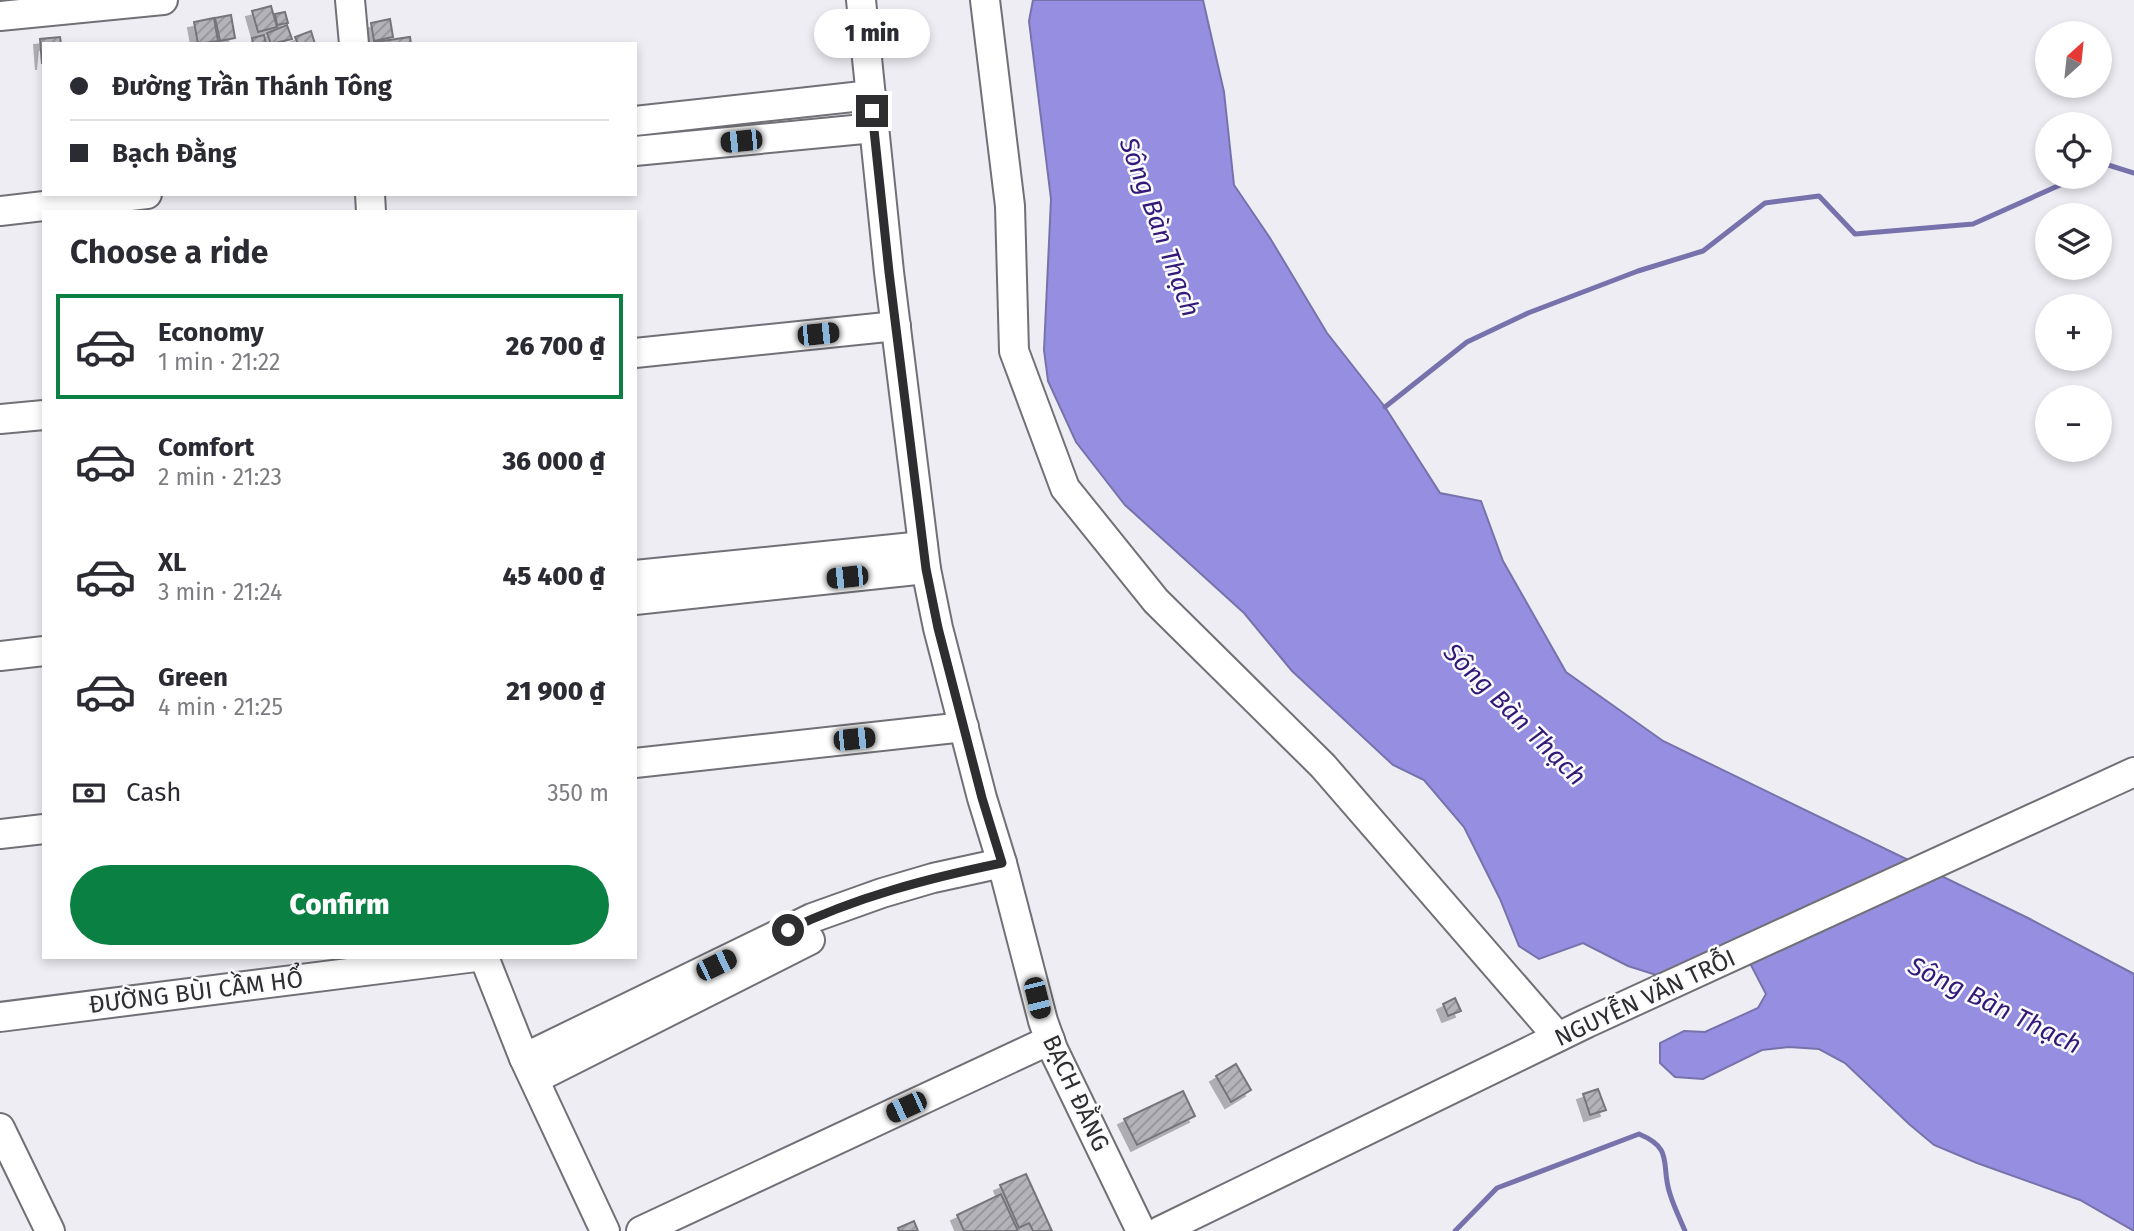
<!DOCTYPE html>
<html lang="en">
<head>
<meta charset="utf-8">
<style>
  body { margin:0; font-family:"Fira Sans",sans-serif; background:#f2f2f3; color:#2b2b33; height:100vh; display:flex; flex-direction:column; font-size:26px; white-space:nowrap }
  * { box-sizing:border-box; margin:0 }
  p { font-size:23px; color:#7c7c81 }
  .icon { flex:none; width:38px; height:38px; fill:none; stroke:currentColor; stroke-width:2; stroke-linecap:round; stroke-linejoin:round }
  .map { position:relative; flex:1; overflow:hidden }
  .details { position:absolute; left:42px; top:210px; width:595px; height:749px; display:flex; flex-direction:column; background:#fff; border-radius:0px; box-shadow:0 4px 10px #0003 }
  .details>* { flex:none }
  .top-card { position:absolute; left:42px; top:42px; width:595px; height:154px; border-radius:0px; box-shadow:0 4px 10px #0003; display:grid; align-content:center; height:154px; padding:0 28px; background:#fff }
  .needle { width:46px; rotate:27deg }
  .buttons { position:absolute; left:2035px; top:21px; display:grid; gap:14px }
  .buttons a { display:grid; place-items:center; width:77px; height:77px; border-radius:50%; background:#fff; box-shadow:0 4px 10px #0003; font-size:35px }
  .end { position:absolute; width:32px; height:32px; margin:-16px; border:9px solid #2e2e30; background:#fff; box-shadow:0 0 0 4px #fff }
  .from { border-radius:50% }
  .bubble { position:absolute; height:49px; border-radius:24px; background:#fff; box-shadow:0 4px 10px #0003; font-size:23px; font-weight:800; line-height:49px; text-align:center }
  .car { position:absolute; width:21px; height:42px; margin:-21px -10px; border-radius:9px; box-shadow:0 0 5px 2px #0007; background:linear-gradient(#222 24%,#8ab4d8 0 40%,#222 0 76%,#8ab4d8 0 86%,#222 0) }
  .top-card b { display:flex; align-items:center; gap:24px; height:66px; font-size:26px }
  .top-card b+b { border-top:2px solid #e1e1e2 }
  .top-card i { width:18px; height:18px; background:#2b2b33 }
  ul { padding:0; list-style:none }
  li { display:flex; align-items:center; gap:21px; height:105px; margin:0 14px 10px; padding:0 14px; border:4px solid transparent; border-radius:0px }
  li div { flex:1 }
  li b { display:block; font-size:26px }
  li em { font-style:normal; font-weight:800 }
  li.active { border-color:#0b8043 }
  li>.icon { width:63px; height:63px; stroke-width:1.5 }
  h2 { padding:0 28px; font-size:32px; line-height:84px }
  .pay { display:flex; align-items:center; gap:18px; height:77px; padding:0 28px; font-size:26px }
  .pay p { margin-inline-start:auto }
  .primary-button { display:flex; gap:14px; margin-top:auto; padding:14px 28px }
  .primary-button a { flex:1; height:80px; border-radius:42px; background:#0b8043; color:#fff; font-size:28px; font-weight:800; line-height:80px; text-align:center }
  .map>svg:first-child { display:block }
  .water { fill:#968fe1; stroke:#7772ac; stroke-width:2 }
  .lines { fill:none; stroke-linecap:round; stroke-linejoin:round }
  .stream { stroke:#7772ac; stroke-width:5 }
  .building { fill:url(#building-hatch); stroke:#75757b; stroke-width:2; filter:url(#shadow) }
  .minor-casing { stroke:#707076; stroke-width:32 }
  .minor { stroke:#fff; stroke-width:28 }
  .route { stroke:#2e2e30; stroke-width:9 }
  .labels { text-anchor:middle; stroke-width:5; stroke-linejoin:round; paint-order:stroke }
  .street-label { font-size:24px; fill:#2e2e30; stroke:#fbfbfe }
  .water-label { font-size:26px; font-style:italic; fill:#321978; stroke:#fbfbfe }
</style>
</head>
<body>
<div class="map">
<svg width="2134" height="1231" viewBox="0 0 2134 1231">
  <defs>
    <pattern id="building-hatch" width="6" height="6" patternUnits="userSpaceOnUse" patternTransform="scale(1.75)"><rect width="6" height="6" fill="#b3b3b9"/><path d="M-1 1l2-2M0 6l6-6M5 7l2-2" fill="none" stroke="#929297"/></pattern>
    <filter id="shadow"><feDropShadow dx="-6" dy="6" stdDeviation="0" flood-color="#0004"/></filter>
  </defs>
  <rect width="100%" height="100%" fill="#ededf3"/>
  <!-- water -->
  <polygon class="water" points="1033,0 1203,0 1224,92 1234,185 1270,238 1327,333 1385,407 1440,493 1481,501 1503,561 1566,672 1663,741 2028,918 2134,974 2134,1231 2080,1200 1977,1163 1934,1145 1909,1124 1845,1063 1819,1049 1789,1047 1762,1050 1703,1079 1675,1077 1660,1063 1660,1043 1684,1031 1705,1032 1758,1008 1766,994 1739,942 1656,975 1628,966 1583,943 1539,959 1519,946 1500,899 1464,827 1424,780 1393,765 1292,671 1244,613 1125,505 1076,442 1048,381 1044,350 1051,199 1029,21"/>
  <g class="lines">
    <!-- stream -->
    <g class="stream">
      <polyline points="2100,166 2105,164 2134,173"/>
      <polyline points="1385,407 1467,342 1528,313 1638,271 1703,251 1765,203 1819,196 1855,234 1973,224 2078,177"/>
      <path d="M1455,1231L1497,1188L1639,1134C1675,1149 1660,1164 1670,1194C1674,1207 1680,1219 1685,1231"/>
    </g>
  </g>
  <!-- building -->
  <g class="building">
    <polygon points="271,6 277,27 258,32 252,11"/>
    <polygon points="285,12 288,23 277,25 275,14"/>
    <polygon points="231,15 235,38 220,41 215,18"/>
    <polygon points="214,18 218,41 198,44 194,22"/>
    <polygon points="390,19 393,37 374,41 371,23"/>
    <polygon points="287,25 292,39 271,44 267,33"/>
    <polygon points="311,31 315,44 298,44 295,37"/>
    <polygon points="264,35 266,44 253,44 252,38"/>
    <polygon points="60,37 61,44 44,44 42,64 40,39"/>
    <polygon points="410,37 411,44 375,44 375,42"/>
    <polygon points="1455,998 1461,1011 1448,1016 1443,1004"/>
    <polygon points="1236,1064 1251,1090 1231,1102 1216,1076"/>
    <polygon points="1598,1089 1606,1110 1590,1115 1583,1094"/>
    <polygon points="1183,1091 1195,1116 1137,1145 1124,1119"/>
    <polygon points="1026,1174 1052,1231 1033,1231 1029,1223 1019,1228 1000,1185"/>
    <polygon points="1001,1194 1018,1231 964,1231 957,1215"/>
    <polygon points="914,1221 918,1231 899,1231 898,1228"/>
  </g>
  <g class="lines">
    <!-- minor casing -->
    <g class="minor-casing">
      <g id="minor">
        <polyline points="350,0 354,44"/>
        <polyline points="861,0 889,272 926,569 938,628 982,798 1002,863 1043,1021 1053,1049 1141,1231"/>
        <polyline points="985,0 1010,206 1014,351 1065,488 1156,601 1323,766 1558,1037"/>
        <polyline points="0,16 163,0"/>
        <polyline points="635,121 871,95"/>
        <polyline points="635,151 874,128"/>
        <polyline points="370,194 371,212"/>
        <polyline points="0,211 147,194"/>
        <polyline points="635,353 896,326"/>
        <polyline points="0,419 44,415"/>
        <polyline points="635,575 923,546"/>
        <polyline points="635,600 926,569"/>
        <polyline points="0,656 44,651"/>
        <polyline points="635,763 964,727"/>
        <polyline points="0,834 44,829"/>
        <polyline points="484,957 524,1058 605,1231"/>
        <polyline points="0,1017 476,957"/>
        <polyline points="524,1058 812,918 882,893 933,878 1002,863"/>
        <polyline points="535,1079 810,940"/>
        <polyline points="0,1128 50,1231"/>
        <polyline points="641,1231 1050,1040"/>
        <polyline points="1160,1231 1587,1023 2134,772"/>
      </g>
    </g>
    <!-- minor -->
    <use href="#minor" class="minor"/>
  </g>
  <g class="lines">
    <!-- route -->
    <path class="route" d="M788,930C856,897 929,878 1002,863L982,798L938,628L926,569L889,272L872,111"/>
  </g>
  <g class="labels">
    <!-- street labels -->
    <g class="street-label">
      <text transform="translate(196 992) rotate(-7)" y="8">ĐƯỜNG BÙI CẦM HỔ</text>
      <text transform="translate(1645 998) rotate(-25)" y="8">NGUYỄN VĂN TRỖI</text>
      <text transform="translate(1076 1093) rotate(65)" y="8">BẠCH ĐẰNG</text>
    </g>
    <!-- water labels -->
    <g class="water-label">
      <text transform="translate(1160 227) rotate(70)" y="9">Sông Bàn Thạch</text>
      <text transform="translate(1515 714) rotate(45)" y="9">Sông Bàn Thạch</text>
      <text transform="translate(1995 1005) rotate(26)" y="9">Sông Bàn Thạch</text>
    </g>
  </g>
</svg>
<div class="buttons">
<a><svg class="needle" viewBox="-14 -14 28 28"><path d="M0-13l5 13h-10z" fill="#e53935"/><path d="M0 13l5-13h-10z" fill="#7c7c81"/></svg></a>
<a><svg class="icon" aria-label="locate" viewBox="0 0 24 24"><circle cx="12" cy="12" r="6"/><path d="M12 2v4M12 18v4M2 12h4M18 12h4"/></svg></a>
<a><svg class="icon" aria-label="layers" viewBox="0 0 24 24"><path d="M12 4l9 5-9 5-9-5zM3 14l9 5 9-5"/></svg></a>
<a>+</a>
<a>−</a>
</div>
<i class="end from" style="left:788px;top:930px"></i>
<i class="end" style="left:872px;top:111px"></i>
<div class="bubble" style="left:814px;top:9px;width:116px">1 min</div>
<i class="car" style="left:741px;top:141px;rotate:264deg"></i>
<i class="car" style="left:818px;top:334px;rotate:84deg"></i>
<i class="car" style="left:847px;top:577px;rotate:264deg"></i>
<i class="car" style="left:854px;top:739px;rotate:84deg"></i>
<i class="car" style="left:716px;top:965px;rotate:64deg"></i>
<i class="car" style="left:1037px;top:998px;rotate:166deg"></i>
<i class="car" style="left:906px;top:1107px;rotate:245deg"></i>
<div class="top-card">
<b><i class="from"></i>Đường Trần Thánh Tông</b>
<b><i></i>Bạch Đằng</b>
</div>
<section class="details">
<h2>Choose a ride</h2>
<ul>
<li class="active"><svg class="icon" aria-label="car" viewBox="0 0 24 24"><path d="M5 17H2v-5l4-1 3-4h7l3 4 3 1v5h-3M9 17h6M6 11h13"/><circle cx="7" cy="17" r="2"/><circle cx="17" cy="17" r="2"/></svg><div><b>Economy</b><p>1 min · 21:22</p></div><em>26 700 ₫</em></li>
<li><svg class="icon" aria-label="car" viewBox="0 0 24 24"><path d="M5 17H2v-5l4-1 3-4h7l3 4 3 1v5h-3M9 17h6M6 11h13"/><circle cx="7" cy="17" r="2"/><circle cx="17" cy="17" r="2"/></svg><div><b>Comfort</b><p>2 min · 21:23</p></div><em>36 000 ₫</em></li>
<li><svg class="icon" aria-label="car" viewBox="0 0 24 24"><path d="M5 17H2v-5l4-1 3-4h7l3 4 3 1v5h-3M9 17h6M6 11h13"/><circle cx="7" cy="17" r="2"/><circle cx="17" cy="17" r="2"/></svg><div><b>XL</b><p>3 min · 21:24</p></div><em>45 400 ₫</em></li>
<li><svg class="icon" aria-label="car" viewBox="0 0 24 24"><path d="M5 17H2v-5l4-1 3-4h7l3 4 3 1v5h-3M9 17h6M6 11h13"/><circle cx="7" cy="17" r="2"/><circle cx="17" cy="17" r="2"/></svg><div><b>Green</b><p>4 min · 21:25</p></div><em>21 900 ₫</em></li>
</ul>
<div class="pay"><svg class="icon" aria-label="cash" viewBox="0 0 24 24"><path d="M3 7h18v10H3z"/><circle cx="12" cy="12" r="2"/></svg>Cash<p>350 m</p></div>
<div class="primary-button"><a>Confirm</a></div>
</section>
</div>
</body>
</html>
